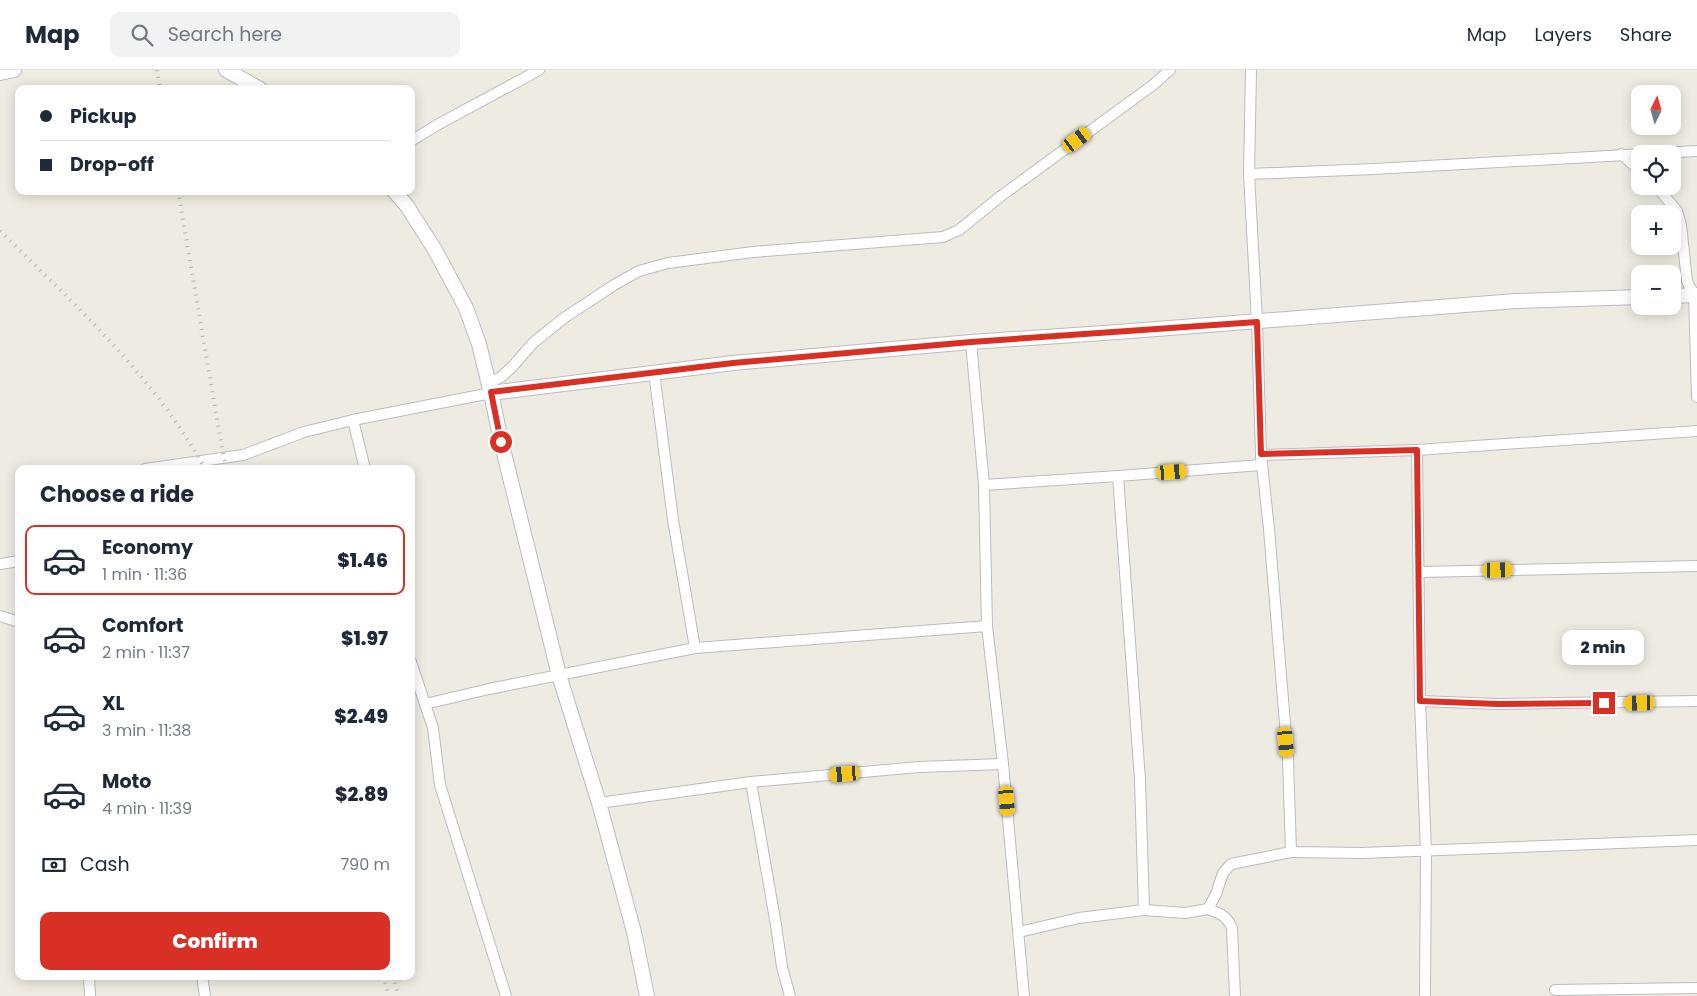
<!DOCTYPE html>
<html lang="en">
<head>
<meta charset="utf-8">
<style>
  body { margin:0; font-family:Poppins,sans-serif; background:#f2f2f3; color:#1f2937; height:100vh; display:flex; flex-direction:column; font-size:19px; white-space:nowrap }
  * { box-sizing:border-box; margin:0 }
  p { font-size:16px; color:#747a83 }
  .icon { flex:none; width:28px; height:28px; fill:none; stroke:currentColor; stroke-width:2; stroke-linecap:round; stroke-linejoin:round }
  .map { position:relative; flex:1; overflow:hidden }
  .details { position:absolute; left:15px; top:395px; width:400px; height:515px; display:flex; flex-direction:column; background:#fff; border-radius:10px; box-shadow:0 2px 12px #0003 }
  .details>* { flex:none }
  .banner { position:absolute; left:15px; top:15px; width:400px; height:110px; border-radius:10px; box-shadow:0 2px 12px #0003; display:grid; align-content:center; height:110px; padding:0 25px; background:#fff }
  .needle { width:32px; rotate:5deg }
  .tools { position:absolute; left:1631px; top:15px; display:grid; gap:10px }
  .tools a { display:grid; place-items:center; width:50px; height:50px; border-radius:10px; background:#fff; box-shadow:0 2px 12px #0003; font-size:25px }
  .end { position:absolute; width:22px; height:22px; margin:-11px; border:6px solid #d93025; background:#fff; box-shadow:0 0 0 2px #fff }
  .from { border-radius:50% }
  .bubble { position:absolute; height:35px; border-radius:10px; background:#fff; box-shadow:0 2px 12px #0003; font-size:16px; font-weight:800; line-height:35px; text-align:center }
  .car { position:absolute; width:15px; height:30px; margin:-15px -8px; border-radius:6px; box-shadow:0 0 4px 1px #0007; background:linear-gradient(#f5c518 24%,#345 0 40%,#f5c518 0 76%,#345 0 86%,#f5c518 0) }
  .banner b { display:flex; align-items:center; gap:18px; height:48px; font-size:19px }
  .banner b+b { border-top:1px solid #e0e1e3 }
  .banner i { width:12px; height:12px; background:#1f2937 }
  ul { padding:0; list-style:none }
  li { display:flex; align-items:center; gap:15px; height:70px; margin:0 10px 8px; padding:0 15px; border:2px solid transparent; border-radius:10px }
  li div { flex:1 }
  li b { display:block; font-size:19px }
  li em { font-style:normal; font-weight:800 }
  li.on { border-color:#d93025 }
  li>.icon { width:45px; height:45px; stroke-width:1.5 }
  h2 { padding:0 25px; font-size:22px; line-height:60px }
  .pay { display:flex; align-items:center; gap:12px; height:55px; padding:0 25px; font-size:19px }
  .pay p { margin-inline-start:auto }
  .primary-button { display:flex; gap:10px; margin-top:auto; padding:10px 25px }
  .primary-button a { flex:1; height:58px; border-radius:10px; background:#d93025; color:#fff; font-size:20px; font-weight:800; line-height:58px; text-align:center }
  header { display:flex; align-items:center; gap:30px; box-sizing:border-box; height:70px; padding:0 25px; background:#fff; border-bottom:1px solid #e0e1e3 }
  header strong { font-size:24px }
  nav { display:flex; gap:28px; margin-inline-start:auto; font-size:18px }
  .search { width:350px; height:45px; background:#f2f2f3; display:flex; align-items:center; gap:12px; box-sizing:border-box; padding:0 18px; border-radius:10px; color:#747a83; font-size:19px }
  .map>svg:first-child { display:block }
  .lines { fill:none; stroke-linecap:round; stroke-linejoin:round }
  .minor-casing { stroke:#babcc2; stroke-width:12 }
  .tertiary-casing { stroke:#babcc2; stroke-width:16 }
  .minor { stroke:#fff; stroke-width:10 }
  .tertiary { stroke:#fff; stroke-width:14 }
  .rail { stroke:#b4b5b5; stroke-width:4; stroke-dasharray:1 6; stroke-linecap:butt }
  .route { stroke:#d93025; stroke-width:6 }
</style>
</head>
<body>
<header>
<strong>Map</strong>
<div class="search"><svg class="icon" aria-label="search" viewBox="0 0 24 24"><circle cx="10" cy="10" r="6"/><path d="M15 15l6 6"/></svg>Search here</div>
<nav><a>Map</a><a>Layers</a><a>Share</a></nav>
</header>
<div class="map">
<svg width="1697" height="926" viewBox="0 0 1697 926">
  <rect width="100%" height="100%" fill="#eeece2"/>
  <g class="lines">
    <!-- minor casing -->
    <g class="minor-casing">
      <g id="minor">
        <polyline points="1251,0 1249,104 1257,251 1261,385 1417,380"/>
        <polyline points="411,71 437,55 539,0"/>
        <polyline points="1621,84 1640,101"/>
        <polyline points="1249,104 1374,99 1697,81"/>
        <polyline points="1656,116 1677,141 1681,155 1687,211 1694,225 1697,327"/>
        <polyline points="971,272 984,415 987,556 1003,694 1024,926"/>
        <polyline points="654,302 673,450 695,578"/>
        <polyline points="489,313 501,307 512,297 533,273 564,248 614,215 639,201 668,193 753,182 943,167 959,160 1001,126 1153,15 1170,0"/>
        <polyline points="353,350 365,399"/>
        <polyline points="1261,385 1269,459 1288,690 1291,782 1362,783 1697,770"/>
        <polyline points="145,399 243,385 304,362 353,350 491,323"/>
        <polyline points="1118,406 1261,395"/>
        <polyline points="984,415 1118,406 1140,710 1144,840 1079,848 1019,862"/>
        <polyline points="0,494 19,491"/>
        <polyline points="1419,502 1697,496"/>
        <polyline points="0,546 19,552"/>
        <polyline points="411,592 433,658 440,715 506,926"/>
        <polyline points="1420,631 1498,634 1697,631"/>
        <polyline points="425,634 489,619 695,578 987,556"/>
        <polyline points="751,712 919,697 1003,694"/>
        <polyline points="599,733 751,712 776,855 782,897 790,926"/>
        <path d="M1208,839C1220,843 1227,846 1232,858L1235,926"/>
        <polyline points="1144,840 1185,843 1208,839 1216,824 1223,803 1231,794 1291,782"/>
        <polyline points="89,906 90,926"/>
        <polyline points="202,906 205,926"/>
        <polyline points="1555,920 1697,918"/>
        <polyline points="1425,926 1426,781 1420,631 1417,380 1697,361"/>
      </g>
    </g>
    <!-- tertiary casing -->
    <g class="tertiary-casing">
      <g id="tertiary">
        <polyline points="226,0 260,19"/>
        <polyline points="0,3 14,0"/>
        <polyline points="394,121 407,136 435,180 466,238 479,274 491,323 501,371 559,605 599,733 634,862 647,926"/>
        <polyline points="1672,226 1697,225"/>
        <polyline points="491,323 733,293 971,272 1118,262 1516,231 1640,227"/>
      </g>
    </g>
    <!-- minor -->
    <use href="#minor" class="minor"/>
    <!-- tertiary -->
    <use href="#tertiary" class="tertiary"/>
    <!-- rail -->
    <g class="rail">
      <polyline points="157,0 160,19"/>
      <polyline points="178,121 223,384 227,399"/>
      <path d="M0,161C75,235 154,306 205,399"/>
      <polyline points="383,906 389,926"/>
      <polyline points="393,906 399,926"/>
    </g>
  </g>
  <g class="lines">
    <!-- route -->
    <polyline class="route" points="501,372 491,322 733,293 971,272 1257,252 1261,384 1417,380 1420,631 1498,634 1604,633"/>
  </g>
</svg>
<div class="tools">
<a><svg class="needle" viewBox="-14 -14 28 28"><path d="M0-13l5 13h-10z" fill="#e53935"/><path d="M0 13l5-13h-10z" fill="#747a83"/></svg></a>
<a><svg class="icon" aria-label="locate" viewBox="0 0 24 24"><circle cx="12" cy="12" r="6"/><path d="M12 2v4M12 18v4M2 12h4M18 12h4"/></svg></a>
<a>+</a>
<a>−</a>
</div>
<i class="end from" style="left:501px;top:372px"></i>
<i class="end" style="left:1604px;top:633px"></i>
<div class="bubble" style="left:1562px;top:560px;width:82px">2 min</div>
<i class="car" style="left:1077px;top:70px;rotate:54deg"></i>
<i class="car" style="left:1172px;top:402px;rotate:86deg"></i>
<i class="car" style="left:1498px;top:500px;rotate:89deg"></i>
<i class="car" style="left:1640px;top:633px;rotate:269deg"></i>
<i class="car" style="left:1286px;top:672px;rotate:175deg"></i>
<i class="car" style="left:845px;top:704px;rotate:265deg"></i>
<i class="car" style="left:1007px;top:731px;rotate:175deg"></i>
<div class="banner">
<b><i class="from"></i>Pickup</b>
<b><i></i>Drop-off</b>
</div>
<section class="details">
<h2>Choose a ride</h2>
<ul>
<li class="on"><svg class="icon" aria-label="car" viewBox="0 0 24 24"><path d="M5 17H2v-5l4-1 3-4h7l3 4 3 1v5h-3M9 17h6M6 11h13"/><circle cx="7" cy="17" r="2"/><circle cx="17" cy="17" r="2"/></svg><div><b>Economy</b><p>1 min · 11:36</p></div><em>$1.46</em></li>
<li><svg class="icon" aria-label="car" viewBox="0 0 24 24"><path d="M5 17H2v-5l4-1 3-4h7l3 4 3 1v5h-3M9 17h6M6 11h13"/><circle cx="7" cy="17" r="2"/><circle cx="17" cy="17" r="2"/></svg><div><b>Comfort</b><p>2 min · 11:37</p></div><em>$1.97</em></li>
<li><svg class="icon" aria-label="car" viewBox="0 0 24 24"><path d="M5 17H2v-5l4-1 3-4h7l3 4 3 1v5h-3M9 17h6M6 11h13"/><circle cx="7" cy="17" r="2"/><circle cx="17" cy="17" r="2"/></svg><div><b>XL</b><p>3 min · 11:38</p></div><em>$2.49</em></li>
<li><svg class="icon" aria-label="car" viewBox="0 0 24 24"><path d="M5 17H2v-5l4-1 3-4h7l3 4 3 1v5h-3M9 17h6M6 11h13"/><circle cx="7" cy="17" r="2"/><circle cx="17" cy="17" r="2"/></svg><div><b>Moto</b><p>4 min · 11:39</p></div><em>$2.89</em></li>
</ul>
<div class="pay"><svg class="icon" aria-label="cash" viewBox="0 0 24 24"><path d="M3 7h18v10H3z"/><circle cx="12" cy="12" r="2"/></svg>Cash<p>790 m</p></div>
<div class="primary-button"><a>Confirm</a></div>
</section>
</div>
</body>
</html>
